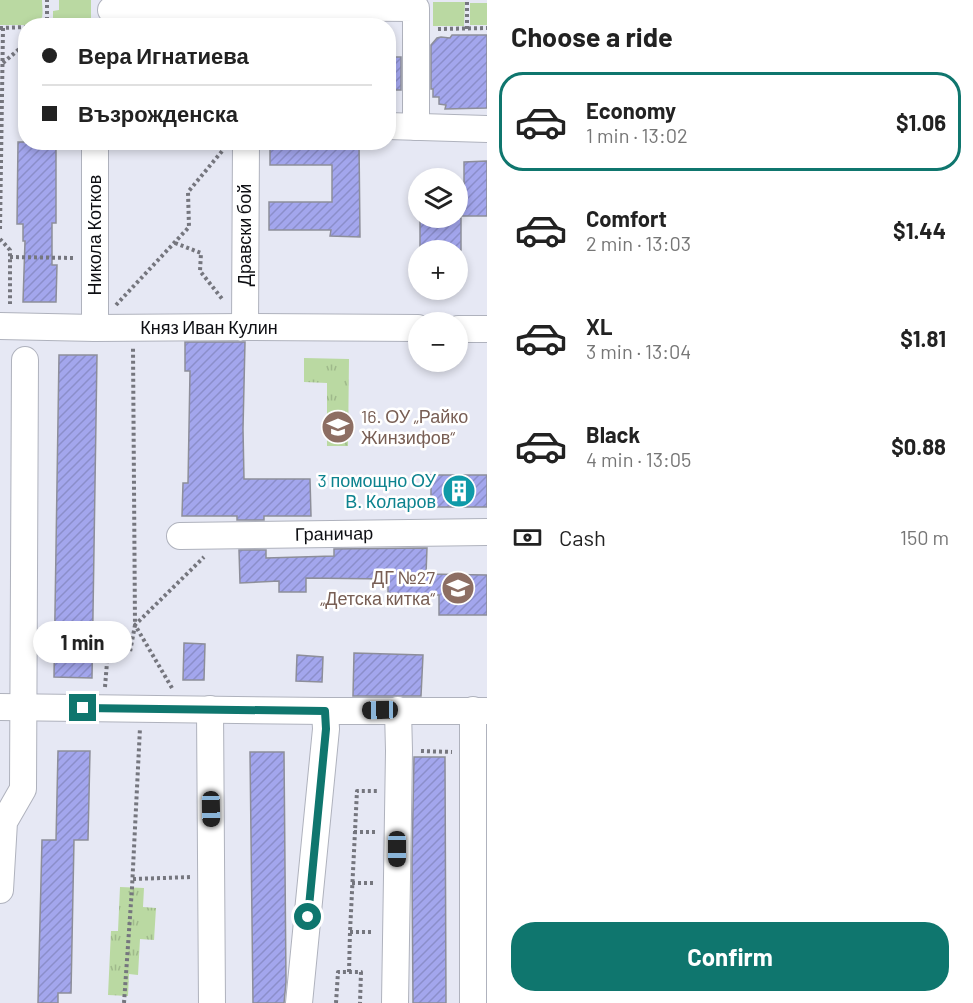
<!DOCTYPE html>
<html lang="en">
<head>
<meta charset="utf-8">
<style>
  body { margin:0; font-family:Barlow,sans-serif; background:#f6f6f6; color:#222; height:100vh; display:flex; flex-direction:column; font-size:22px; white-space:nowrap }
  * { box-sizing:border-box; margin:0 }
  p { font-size:20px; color:#767676 }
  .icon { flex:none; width:33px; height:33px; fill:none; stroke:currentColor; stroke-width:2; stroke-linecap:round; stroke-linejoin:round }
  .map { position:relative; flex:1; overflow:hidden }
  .panel { display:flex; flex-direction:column; background:#fff; width:486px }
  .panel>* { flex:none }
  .hud { position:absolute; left:18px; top:18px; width:378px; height:132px; border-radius:24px; box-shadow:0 3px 9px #0003; display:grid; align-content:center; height:132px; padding:0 24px; background:#fff }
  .fabs { position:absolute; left:408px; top:168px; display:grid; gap:12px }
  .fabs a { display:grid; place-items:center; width:60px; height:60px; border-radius:50%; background:#fff; box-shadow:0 3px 9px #0003; font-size:30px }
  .end { position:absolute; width:27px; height:27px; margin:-14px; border:8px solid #0f766e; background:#fff; box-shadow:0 0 0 3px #fff }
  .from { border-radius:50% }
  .bubble { position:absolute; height:42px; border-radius:21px; background:#fff; box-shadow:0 3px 9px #0003; font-size:20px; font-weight:700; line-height:42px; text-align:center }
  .car { position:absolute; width:18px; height:36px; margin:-18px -9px; border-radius:8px; box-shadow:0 0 4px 2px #0007; background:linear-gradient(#222 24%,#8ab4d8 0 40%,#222 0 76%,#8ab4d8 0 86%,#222 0) }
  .hud b { display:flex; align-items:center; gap:21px; height:57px; font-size:22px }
  .hud b+b { border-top:2px solid #e0e0e0 }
  .hud i { width:15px; height:15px; background:#222 }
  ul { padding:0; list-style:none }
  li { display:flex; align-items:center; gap:18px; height:99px; margin:0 12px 9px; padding:0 12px; border:3px solid transparent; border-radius:24px }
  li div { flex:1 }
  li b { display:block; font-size:22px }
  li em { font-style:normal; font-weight:700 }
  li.on { border-color:#0f766e }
  li>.icon { width:54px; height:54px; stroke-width:1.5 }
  h2 { padding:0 24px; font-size:27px; line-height:72px }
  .pay { display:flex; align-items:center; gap:15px; height:66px; padding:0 24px; font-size:22px }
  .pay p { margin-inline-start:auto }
  .primary-button { display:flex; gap:12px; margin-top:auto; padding:12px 24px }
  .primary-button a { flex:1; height:69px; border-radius:24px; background:#0f766e; color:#fff; font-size:24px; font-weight:700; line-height:69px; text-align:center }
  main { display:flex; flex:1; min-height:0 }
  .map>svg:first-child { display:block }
  .green { fill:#bad9a2 }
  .park { fill:url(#park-tufts) }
  .building { fill:url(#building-hatch); stroke:#8d8e99; stroke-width:1.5 }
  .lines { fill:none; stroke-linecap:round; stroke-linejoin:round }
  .minor-casing { stroke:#afb2bd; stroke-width:28 }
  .path { stroke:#75767e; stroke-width:4; stroke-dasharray:3 3; stroke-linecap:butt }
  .minor { stroke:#fff; stroke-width:26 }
  .route { stroke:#0f766e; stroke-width:8 }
  .labels { text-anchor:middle; stroke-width:5; stroke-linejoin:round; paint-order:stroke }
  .street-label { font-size:18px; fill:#0e0f13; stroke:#fff }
  .education-label { font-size:18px; fill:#785e54; stroke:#fff; text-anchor:start }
  .culture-label { font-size:18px; fill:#0d838f; stroke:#fff; text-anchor:end }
</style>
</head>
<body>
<main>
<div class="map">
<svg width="487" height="1003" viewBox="0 0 487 1003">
  <defs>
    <pattern id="park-tufts" width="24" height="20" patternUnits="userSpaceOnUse" patternTransform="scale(1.5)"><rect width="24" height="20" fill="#bad9a2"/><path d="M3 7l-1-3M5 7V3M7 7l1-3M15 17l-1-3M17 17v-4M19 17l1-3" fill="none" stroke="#9fb98b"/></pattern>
    <pattern id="building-hatch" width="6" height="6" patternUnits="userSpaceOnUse" patternTransform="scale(1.5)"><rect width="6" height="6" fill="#a3a6ed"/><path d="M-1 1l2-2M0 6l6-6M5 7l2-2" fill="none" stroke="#8b8eca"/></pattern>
  </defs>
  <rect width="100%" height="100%" fill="#e6e8f4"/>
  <!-- green -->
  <g class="green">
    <path d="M0,0H42C42,9 45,19 37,25H0Z"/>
    <polygon points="59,0 91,0 91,23 60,23 53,18 53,11 59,10"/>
    <polygon points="433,2 465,2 464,26 433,26"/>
    <rect x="470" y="3" width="17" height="22"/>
  </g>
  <!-- park -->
  <g class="park">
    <polygon points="304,358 349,359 348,446 327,446 327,383 304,382"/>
    <polygon points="120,887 144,888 143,907 156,908 154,940 140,939 138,975 129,974 128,996 108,995 111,931 118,931"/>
  </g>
  <!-- building -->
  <g class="building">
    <polygon points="452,35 487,35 487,108 445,109 446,105 439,104 439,97 433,97 433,89 431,89 431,45 437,38 441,37 450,38"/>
    <rect x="388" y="57" width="13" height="33"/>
    <polygon points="18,142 56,142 56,223 52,223 52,265 57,265 56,302 23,302 25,241 23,241 23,224 17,224"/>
    <polygon points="270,142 359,142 360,237 330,236 331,230 269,230 269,202 332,202 332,165 270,165"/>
    <polygon points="487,161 487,216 458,216 458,186 464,186 464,162"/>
    <rect x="420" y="218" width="41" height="32"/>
    <polygon points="185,342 245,342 243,429 244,479 310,479 311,516 264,516 264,520 237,520 237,516 182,516 183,483 188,483 190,371 185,371"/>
    <polygon points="59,355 97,355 92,678 54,677"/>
    <rect x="431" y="475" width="56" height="32"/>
    <polygon points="427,548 426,574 487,575 487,615 439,615 439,595 388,593 388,579 306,578 306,592 279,592 279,581 240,583 239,550 266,550 266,558 334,556 334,549"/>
    <polygon points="184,643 205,644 204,680 183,680"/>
    <polygon points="354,653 423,655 421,696 353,696"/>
    <polygon points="297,655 323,657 322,682 296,681"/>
    <polygon points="58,751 90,751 88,840 74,840 71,993 58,993 58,1003 38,1003 42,840 56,840"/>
    <polygon points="250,752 284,752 286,982 284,1003 253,1003"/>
    <polygon points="414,757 445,757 446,1003 413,1003 412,864"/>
  </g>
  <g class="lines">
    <!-- minor casing -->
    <g class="minor-casing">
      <g id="minor">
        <polyline points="111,10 252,7 416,8 416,127"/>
        <polyline points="388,126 487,129"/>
        <polyline points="95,142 95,328"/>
        <polyline points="0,326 95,328 245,327 418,328"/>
        <polyline points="245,327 246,142"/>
        <polyline points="458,329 487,329"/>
        <polyline points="180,536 487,532"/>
        <polyline points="0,707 325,711 487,711"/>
        <polyline points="210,709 212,1003"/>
        <polyline points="473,710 473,1003"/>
        <polyline points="0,890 4,822 23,789 25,360"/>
        <polyline points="299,1003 326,729 325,711"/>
        <polyline points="395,1003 399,751 398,710"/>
      </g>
    </g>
    <!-- path -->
    <g class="path">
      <polyline points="47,26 47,0"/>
      <polyline points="79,26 95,25"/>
      <polyline points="0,28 26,27"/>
      <polyline points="438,29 487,28"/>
      <polyline points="467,29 467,0"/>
      <polyline points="3,63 26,43"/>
      <polyline points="0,229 3,28"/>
      <polyline points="0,239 10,250 10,304"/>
      <polyline points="175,243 201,253 200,271 223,300"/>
      <polyline points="10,257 75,258"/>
      <polyline points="116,305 189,227 188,192 223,150"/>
      <polyline points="105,687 108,650 130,652 135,625 133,348"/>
      <polyline points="172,688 135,625 204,557"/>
      <polyline points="421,751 452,752"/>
      <polyline points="354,832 376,832"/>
      <polyline points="133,879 192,877"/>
      <polyline points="352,883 375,883"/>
      <polyline points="350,932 374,932"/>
      <polyline points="349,972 350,932 357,791 379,791"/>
      <polyline points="124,1003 132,888 140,728"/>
      <polyline points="336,1003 338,972 361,972 360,1003"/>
    </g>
    <!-- minor -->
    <use href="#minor" class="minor"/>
  </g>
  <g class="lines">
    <!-- route -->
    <polyline class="route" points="83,708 325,711 326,729 308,917"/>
  </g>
  <!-- icons -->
  <defs>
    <g id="school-disc" transform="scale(1.725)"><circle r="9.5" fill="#8d6e63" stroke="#fff"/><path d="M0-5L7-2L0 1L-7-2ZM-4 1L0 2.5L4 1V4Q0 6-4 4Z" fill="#fff"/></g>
    <g id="building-disc" transform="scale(1.725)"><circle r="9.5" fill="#0f9aa8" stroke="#fff"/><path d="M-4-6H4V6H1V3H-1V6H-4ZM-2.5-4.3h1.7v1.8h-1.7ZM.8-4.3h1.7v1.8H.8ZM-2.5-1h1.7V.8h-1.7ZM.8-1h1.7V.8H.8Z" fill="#fff"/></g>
  </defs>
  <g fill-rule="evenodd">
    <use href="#school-disc" x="338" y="427"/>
    <use href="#building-disc" x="459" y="491"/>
    <use href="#school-disc" x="458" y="588"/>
  </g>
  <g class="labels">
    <!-- street labels -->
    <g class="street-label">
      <text transform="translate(95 235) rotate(-90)" y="6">Никола Котков</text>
      <text transform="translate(245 235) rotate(-90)" y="6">Дравски бой</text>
      <text x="209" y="334">Княз Иван Кулин</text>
      <text transform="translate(334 534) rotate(-1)" y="6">Граничар</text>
    </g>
    <!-- education labels -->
    <g class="education-label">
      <text x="361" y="423">16. ОУ „Райко<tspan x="361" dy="21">Жинзифов“</tspan></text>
      <text x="435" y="584" text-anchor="end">ДГ №27<tspan x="435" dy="21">„Детска китка“</tspan></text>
    </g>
    <!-- culture labels -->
    <g class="culture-label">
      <text x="436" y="487">3 помощно ОУ<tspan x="436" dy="21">В. Коларов</tspan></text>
    </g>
  </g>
</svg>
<div class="fabs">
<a><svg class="icon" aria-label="layers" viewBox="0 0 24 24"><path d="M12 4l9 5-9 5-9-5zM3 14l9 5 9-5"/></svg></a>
<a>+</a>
<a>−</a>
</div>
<i class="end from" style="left:308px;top:917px"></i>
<i class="end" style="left:83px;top:708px"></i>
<div class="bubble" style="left:33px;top:621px;width:99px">1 min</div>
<i class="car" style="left:380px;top:710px;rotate:269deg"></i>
<i class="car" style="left:211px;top:809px;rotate:179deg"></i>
<i class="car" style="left:397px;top:849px;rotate:180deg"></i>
<div class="hud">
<b><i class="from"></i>Вера Игнатиева</b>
<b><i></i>Възрожденска</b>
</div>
</div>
<section class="panel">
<h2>Choose a ride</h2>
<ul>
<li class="on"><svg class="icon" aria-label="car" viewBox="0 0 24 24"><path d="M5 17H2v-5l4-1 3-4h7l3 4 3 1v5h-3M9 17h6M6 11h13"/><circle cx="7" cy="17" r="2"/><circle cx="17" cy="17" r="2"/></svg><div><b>Economy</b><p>1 min · 13:02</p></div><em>$1.06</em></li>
<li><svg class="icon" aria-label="car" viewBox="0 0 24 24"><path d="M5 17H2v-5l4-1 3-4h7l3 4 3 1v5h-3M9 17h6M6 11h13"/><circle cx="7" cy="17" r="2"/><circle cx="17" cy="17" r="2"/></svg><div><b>Comfort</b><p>2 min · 13:03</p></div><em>$1.44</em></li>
<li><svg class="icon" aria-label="car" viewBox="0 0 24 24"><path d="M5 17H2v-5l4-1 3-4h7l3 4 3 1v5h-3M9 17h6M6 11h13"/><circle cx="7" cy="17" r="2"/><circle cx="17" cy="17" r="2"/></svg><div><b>XL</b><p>3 min · 13:04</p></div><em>$1.81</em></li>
<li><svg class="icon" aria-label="car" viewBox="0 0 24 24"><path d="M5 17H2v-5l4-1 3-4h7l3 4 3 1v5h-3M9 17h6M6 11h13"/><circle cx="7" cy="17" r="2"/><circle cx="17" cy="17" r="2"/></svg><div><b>Black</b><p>4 min · 13:05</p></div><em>$0.88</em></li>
</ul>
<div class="pay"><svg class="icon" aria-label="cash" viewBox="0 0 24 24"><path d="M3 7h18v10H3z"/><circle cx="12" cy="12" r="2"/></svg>Cash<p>150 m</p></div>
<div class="primary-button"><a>Confirm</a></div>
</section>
</main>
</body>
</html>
